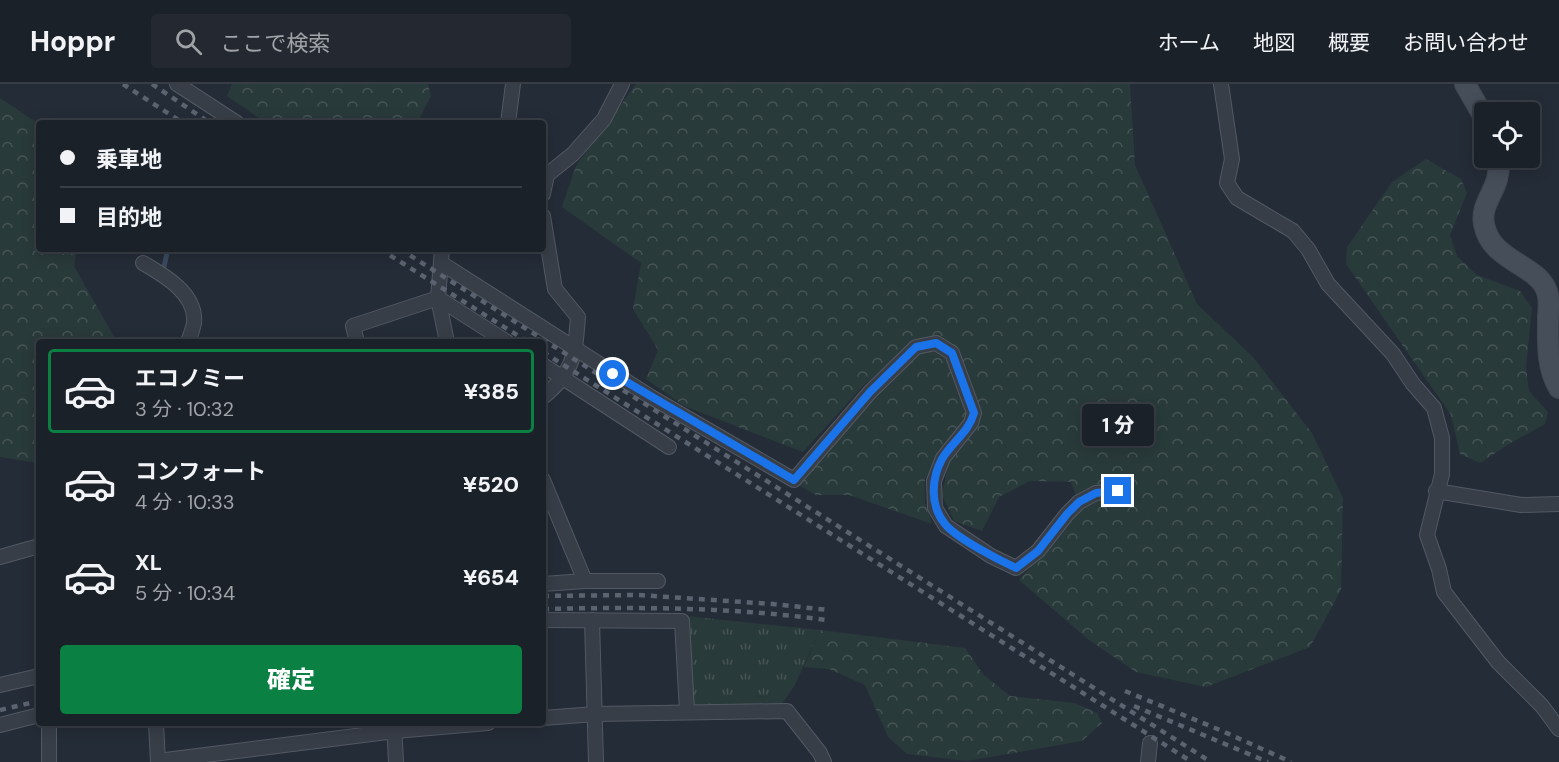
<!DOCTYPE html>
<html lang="ja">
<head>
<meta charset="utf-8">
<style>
  body { margin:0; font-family:"DM Sans","Noto Sans JP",sans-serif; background:#242931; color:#f1f3f6; height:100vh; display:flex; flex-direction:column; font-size:22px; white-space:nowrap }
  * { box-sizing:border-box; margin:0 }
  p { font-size:20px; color:#a0a3a8 }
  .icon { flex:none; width:33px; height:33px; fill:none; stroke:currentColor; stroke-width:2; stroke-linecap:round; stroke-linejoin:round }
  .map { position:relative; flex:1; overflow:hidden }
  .drawer { position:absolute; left:36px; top:255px; width:510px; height:387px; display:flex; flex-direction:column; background:#1b2129; border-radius:6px; box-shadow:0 3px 15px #0003,0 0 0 2px #393e46 }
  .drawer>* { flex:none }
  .guide { position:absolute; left:36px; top:36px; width:510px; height:132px; border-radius:6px; box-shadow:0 3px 15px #0003,0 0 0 2px #393e46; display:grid; align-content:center; height:132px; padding:0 24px; background:#1b2129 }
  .tools { position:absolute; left:1474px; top:18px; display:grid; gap:12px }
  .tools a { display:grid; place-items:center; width:66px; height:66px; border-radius:6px; background:#1b2129; box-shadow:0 3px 15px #0003,0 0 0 2px #393e46; font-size:30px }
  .end { position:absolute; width:27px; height:27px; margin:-14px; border:8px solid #1a73e8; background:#fff; box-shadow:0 0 0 3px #fff }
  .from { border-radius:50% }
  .bubble { position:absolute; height:42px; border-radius:6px; background:#1b2129; box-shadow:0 3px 15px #0003,0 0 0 2px #393e46; font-size:20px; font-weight:800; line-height:42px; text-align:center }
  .guide b { display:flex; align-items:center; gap:21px; height:57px; font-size:22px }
  .guide b+b { border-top:2px solid #393e46 }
  .guide i { width:15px; height:15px; background:#f1f3f6 }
  ul { padding:10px 0 0; list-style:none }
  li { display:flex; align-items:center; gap:18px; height:84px; margin:0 12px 9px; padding:0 12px; border:3px solid transparent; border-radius:6px }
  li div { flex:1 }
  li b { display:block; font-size:22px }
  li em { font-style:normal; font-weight:800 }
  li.selected { border-color:#0b8043 }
  li>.icon { width:54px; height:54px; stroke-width:1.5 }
  .button { display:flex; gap:12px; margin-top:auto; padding:12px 24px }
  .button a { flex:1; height:69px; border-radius:6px; background:#0b8043; color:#fff; font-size:24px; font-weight:800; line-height:69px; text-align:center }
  header { display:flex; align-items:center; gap:36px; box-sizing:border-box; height:84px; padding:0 30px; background:#1b2129; border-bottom:2px solid #393e46 }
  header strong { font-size:28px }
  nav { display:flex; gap:33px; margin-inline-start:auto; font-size:21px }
  .search { width:420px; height:54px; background:#242931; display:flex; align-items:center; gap:15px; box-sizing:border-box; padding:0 21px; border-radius:6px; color:#a0a3a8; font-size:22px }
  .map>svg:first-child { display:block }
  .forest { fill:url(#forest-crowns) }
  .park { fill:url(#park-tufts) }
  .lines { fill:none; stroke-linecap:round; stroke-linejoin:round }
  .stream { stroke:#3b4a5f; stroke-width:5 }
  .street-casing { stroke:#535963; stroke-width:16 }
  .secondary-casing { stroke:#414751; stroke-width:22 }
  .street { stroke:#383e48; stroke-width:14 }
  .secondary { stroke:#464e5a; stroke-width:20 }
  .rail { stroke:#5a636f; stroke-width:4.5; stroke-dasharray:6 6; stroke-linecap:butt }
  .route { stroke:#1a73e8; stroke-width:8 }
</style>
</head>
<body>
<header>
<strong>Hoppr</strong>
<div class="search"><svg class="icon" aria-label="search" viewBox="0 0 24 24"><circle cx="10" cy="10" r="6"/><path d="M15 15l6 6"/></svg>ここで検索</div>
<nav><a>ホーム</a><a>地図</a><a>概要</a><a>お問い合わせ</a></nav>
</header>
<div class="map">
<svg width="1559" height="678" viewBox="0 0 1559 678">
  <defs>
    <pattern id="forest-crowns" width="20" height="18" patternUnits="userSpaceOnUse" patternTransform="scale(1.5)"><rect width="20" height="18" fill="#293a3a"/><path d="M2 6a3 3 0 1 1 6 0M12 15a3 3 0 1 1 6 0" fill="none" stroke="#465455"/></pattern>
    <pattern id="park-tufts" width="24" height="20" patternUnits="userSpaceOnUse" patternTransform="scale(1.5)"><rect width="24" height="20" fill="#293a3a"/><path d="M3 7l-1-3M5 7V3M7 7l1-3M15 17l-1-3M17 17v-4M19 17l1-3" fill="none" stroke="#465455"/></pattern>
  </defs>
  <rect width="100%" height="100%" fill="#242c37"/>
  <!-- forest -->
  <g class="forest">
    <polygon points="232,0 428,0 431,12 417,39 266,39 227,12"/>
    <polygon points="636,0 1130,0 1135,81 1197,220 1253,273 1312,349 1343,414 1341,506 1310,563 1206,603 1136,588 1089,556 1019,496 1081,425 1071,398 1030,397 999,413 982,447 954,437 942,411 949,376 972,347 957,266 936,257 910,260 862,303 803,368 684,322 646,295 658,266 633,225 641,179 562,123 576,82"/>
    <polygon points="0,14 39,40 39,165 77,165 74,182 117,258 39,258 39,379 0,373"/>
    <polygon points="1426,75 1461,95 1467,109 1450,151 1457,172 1477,191 1520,207 1532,224 1526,283 1529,307 1548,328 1545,340 1509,360 1480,379 1460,370 1451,331 1346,180 1347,163 1392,98"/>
    <polygon points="935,265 947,273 967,327 965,337 939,370 925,395 925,419 932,440 849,411 816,411 798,401 870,314 919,268"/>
    <polygon points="820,546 965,564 983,590 1010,612 1075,619 1097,629 1102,639 1082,657 967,677 907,670 888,653 865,601 829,585 804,583"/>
  </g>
  <!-- park -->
  <polygon class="park" points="686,532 820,546 795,601 782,620 696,623 690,617"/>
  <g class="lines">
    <!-- stream -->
    <polyline class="stream" points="163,187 168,165"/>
    <!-- street casing -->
    <g class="street-casing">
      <g id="street">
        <polyline points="177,0 237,39"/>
        <polyline points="1221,0 1232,75 1227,99 1237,114 1293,147 1308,165 1328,200 1393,270 1413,300 1434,324 1442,354 1442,390 1427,451 1439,485 1444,508 1498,578 1542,622 1559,645"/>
        <polyline points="508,39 513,0"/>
        <polyline points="543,110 547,91 573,70 604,35 622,0"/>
        <path d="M543,132L555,205L578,233C575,271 574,288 543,313"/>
        <polyline points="442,165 438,214 447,258"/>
        <path d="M143,179C164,191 197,210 194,239C193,245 190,252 188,258"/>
        <polyline points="441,179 651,313 794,396 870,308 916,263 936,259 952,269 974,329 971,339 943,374 934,397 935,424 946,442 991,472 1016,484 1038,467 1067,430 1079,418 1096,409 1118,407"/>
        <polyline points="357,258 353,242 438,214 507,258"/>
        <polyline points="543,281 669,363"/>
        <polyline points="543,396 585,497"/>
        <polyline points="1436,407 1521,421 1559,420"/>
        <polyline points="0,473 39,462"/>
        <polyline points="543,500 585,497 658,497"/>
        <polyline points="543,536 682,537 687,628"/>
        <polyline points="592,536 596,678"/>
        <polyline points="0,601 39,592"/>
        <polyline points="543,634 595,630 787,627 820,669 824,678"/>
        <polyline points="49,639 49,678"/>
        <polyline points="156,639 158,678"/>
        <polyline points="394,639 396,678"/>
        <polyline points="0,641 39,631"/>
        <polyline points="158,677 395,647 488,639"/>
        <polyline points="1148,678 1150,659"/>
      </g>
    </g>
    <!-- secondary casing -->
    <g class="secondary-casing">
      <g id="secondary">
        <polyline points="1465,0 1485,35"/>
        <path d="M1499,74C1499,83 1499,92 1495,101C1490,114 1481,125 1484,140C1490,176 1535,180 1546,205C1550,214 1549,223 1548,232C1548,257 1546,283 1559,304"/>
      </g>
    </g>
    <!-- street -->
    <use href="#street" class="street"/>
    <!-- secondary -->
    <use href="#secondary" class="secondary"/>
    <!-- rail -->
    <g class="rail">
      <polyline points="123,0 183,39"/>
      <polyline points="152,0 210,39"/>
      <polyline points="380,165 528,258"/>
      <polyline points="400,165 1211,678"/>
      <polyline points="543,268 1192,678"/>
      <polyline points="543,512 638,511 773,520 828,526"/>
      <path d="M543,525C638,523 732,523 826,536"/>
      <polyline points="1125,607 1220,646 1291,678"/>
      <polyline points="1134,622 1268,678"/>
      <polyline points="0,626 39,617"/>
    </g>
  </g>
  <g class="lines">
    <!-- route -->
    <path class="route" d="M613,290L794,396L870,308L916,263L936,259L952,269L974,329C969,348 952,358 942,375C931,395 930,422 945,440C956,454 999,476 1016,484L1038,467L1067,430L1079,418L1096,409L1118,407"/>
  </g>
</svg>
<div class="tools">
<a><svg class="icon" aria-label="locate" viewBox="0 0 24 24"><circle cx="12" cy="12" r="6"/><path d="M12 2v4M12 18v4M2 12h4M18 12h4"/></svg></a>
</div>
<i class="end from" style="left:613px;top:290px"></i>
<i class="end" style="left:1118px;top:407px"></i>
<div class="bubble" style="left:1082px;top:320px;width:72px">1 分</div>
<div class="guide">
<b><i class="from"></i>乗車地</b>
<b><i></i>目的地</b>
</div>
<section class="drawer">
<ul>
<li class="selected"><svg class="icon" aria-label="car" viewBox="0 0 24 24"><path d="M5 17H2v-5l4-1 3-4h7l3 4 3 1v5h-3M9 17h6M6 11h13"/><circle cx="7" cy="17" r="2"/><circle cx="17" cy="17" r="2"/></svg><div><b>エコノミー</b><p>3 分 · 10:32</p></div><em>¥385</em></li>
<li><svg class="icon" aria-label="car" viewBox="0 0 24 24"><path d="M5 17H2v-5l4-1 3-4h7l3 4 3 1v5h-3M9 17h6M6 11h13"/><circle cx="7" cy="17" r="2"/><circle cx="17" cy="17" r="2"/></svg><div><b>コンフォート</b><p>4 分 · 10:33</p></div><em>¥520</em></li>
<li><svg class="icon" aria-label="car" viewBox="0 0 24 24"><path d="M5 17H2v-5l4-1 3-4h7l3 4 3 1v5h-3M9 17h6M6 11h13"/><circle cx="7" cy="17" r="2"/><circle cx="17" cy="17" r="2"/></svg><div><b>XL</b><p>5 分 · 10:34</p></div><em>¥654</em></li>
</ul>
<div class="button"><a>確定</a></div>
</section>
</div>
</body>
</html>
